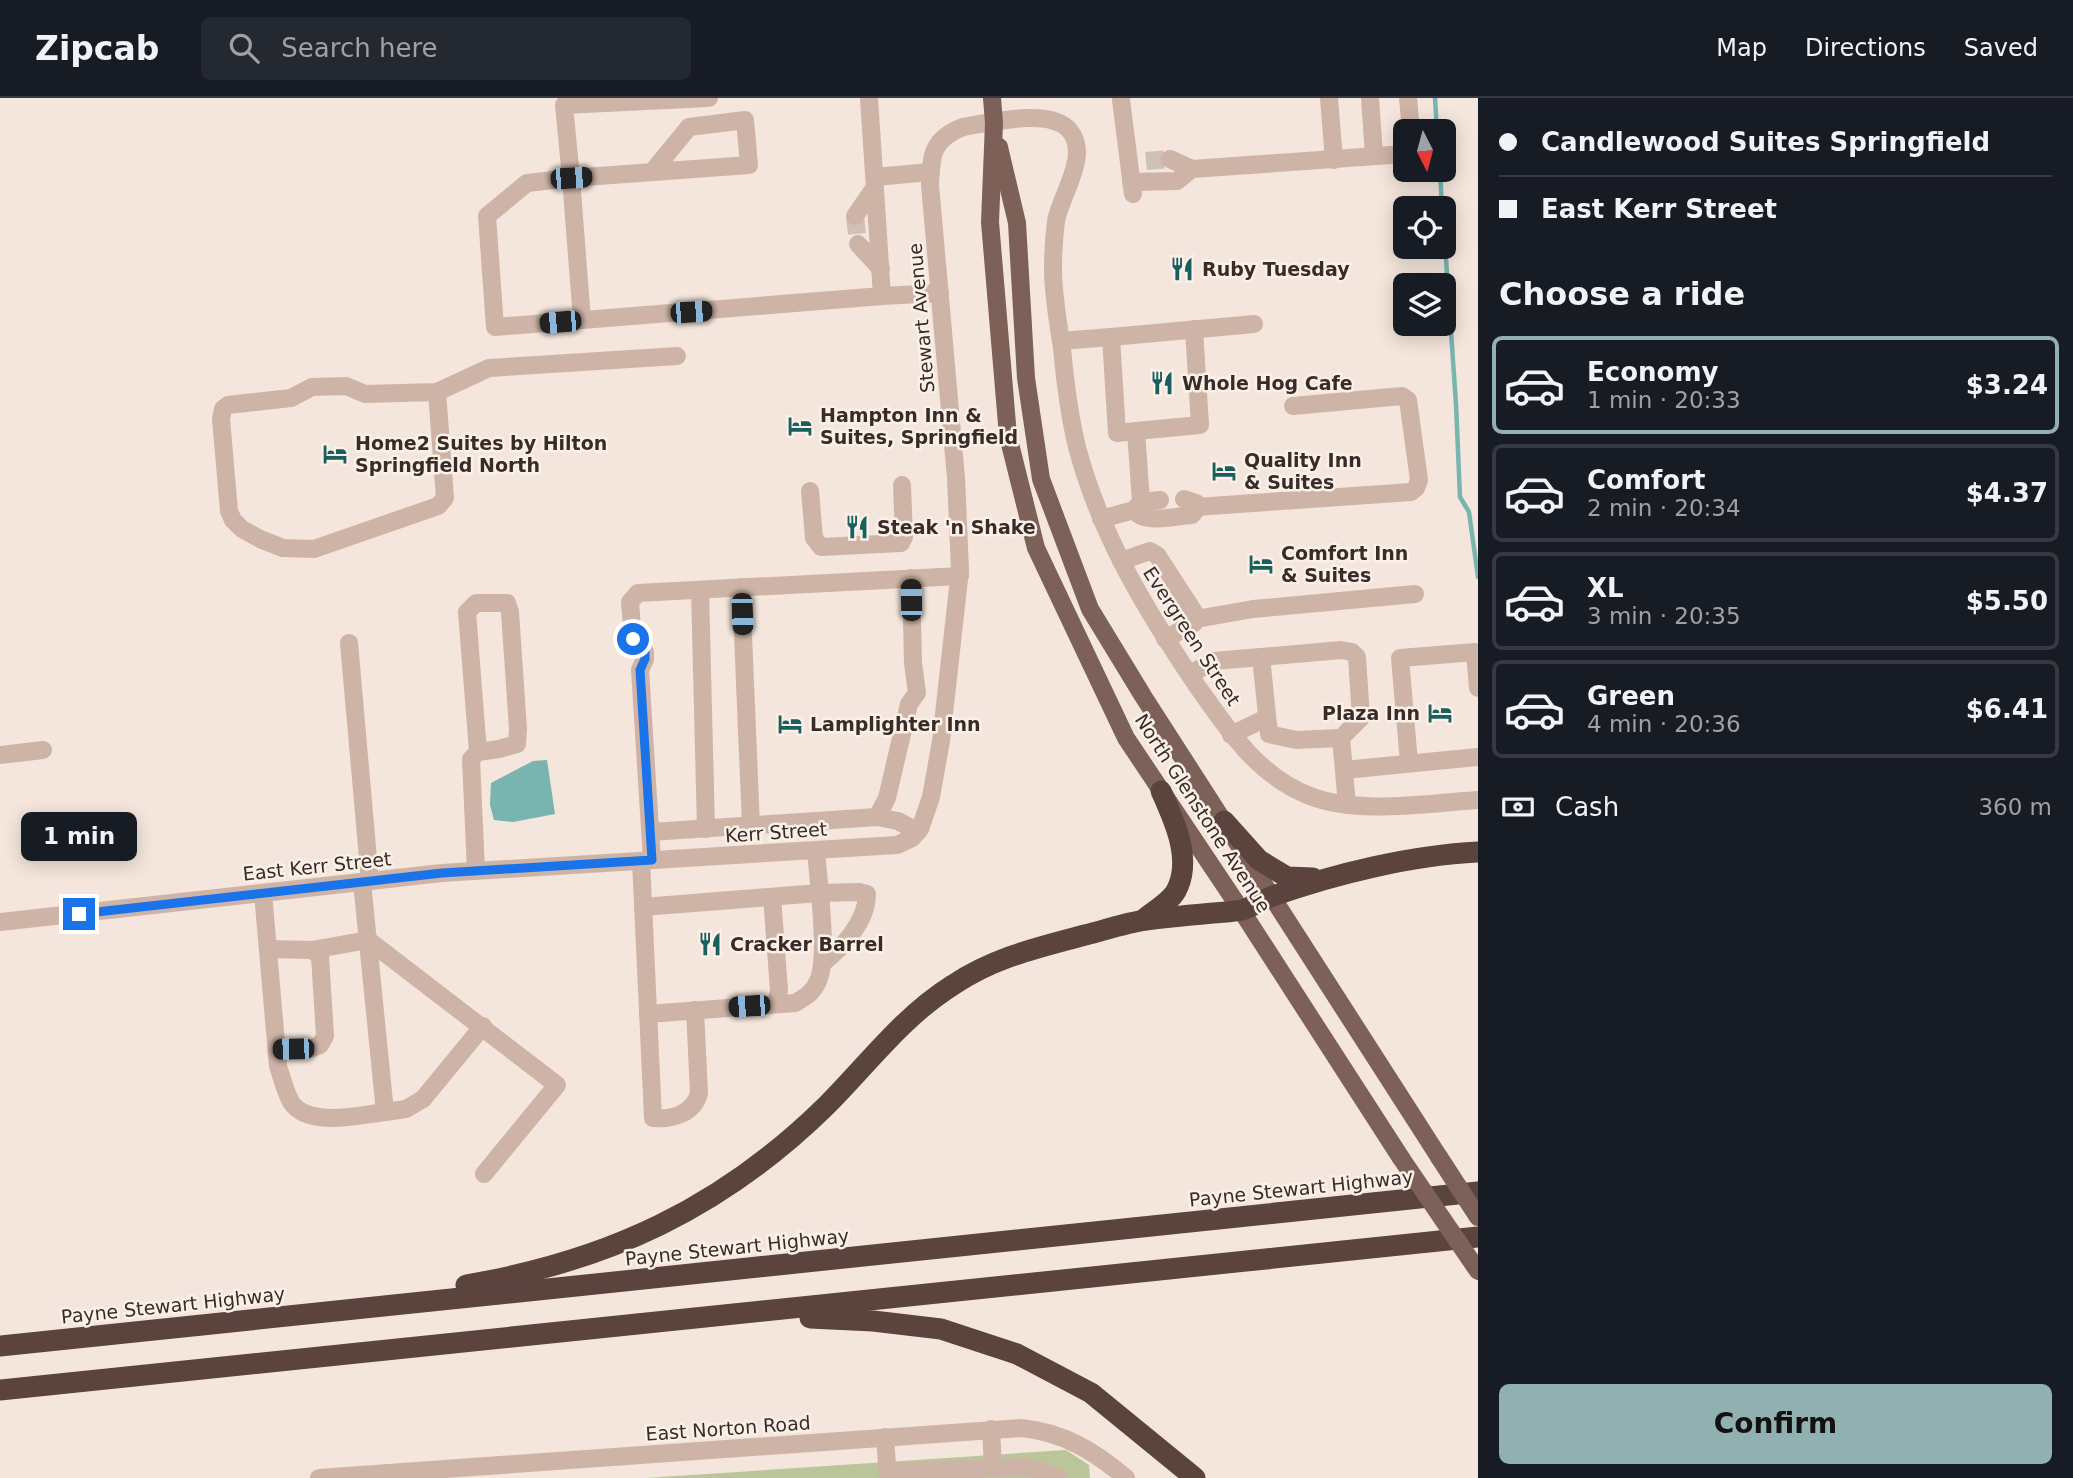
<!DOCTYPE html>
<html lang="en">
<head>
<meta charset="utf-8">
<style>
  body { margin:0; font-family:"DejaVu Sans",sans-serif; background:#242831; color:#f1f3f6; height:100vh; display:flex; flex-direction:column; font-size:26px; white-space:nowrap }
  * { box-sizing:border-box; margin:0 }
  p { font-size:23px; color:#9ea1a6 }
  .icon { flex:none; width:38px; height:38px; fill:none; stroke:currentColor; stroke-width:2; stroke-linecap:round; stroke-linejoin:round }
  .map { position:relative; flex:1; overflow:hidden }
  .details { display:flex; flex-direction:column; background:#171b24; width:595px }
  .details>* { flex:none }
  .top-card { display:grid; align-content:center; height:154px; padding:0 21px; background:#171b24 }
  .needle { width:46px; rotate:174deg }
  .buttons { position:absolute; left:1393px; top:21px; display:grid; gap:14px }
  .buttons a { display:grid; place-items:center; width:63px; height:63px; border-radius:10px; background:#171b24; box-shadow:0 4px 18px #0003; font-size:35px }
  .end { position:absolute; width:32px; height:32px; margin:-16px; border:9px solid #1a73e8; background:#fff; box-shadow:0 0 0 4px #fff }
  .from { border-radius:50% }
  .bubble { position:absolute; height:49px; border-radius:10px; background:#171b24; box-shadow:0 4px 18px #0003; font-size:23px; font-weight:700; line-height:49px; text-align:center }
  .car { position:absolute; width:21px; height:42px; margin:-21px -10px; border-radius:9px; box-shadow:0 0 5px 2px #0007; background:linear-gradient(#222 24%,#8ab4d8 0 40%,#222 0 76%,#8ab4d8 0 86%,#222 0) }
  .top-card b { display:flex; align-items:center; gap:24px; height:66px; font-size:26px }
  .top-card b+b { border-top:2px solid #363941 }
  .top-card i { width:18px; height:18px; background:#f1f3f6 }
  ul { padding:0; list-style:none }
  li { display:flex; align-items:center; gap:21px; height:98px; margin:0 14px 10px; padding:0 7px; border:4px solid #363941; border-radius:10px }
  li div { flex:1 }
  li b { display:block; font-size:26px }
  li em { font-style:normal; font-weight:700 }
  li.on { border-color:#90b0b1 }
  li>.icon { width:63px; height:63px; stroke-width:1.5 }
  h2 { padding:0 21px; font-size:32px; line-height:84px }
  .pay { display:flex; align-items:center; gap:18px; height:77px; padding:0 21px; font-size:26px }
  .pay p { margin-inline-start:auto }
  .cta { display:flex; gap:14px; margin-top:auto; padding:14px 21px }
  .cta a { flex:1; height:80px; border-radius:10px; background:#90b0b1; color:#111; font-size:28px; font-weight:700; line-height:80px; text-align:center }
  header { display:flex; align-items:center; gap:42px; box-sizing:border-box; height:98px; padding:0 35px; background:#171b24; border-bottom:2px solid #363941 }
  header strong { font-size:33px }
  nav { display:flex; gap:38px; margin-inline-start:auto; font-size:24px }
  .search { width:490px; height:63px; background:#242831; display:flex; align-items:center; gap:18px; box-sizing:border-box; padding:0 24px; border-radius:10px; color:#9ea1a6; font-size:26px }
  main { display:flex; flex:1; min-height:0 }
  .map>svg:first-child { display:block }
  .green { fill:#bbc59a }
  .water { fill:#78b4b0 }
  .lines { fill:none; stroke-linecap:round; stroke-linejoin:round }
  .stream { stroke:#78b4b0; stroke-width:4.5 }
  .minor-tunnel { stroke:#cfc1b8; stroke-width:18; stroke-dasharray:18 9; stroke-linecap:butt }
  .minor { stroke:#ceb4a6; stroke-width:18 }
  .major { stroke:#7d6057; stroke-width:18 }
  .highway { stroke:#5b443e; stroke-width:21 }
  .major-bridge { stroke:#7d6057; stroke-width:18 }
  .route { stroke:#1a73e8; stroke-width:9 }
  .labels { text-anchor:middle; stroke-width:5; stroke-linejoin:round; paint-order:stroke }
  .poi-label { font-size:19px; font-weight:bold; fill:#392b28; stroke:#fbf1e9; text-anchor:start }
  .street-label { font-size:19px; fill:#392b28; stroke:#fbf1e9 }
</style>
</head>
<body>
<header>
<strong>Zipcab</strong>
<div class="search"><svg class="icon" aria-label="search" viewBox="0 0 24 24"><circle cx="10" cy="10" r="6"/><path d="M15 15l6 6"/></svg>Search here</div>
<nav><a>Map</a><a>Directions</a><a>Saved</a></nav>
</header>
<main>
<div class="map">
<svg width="1478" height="1380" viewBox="0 0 1478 1380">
  <rect width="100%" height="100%" fill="#f4e6dc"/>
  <!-- green -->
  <polygon class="green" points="1066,1352 1089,1367 1090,1380 646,1380"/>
  <!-- water -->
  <polygon class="water" points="547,662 555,716 513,724 494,722 490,707 491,685 533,663"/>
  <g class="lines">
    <!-- stream -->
    <g class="stream">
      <polyline points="1435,0 1437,33"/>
      <polyline points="1440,72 1442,110"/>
      <polyline points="1444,132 1456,306 1460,399 1469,414 1478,479"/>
    </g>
    <!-- minor-tunnel -->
    <g class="minor-tunnel">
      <polyline points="1146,63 1170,61"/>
      <polyline points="855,118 858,146"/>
    </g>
    <!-- minor -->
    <g class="minor">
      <polyline points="709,0 564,7 571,80 527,85 487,118 495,229 882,198"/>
      <polyline points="869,0 882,198 940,195"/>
      <polyline points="1329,0 1334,62"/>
      <polyline points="1370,0 1374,58"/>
      <polyline points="1408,0 1411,33"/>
      <polyline points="1121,2 1133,96"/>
      <polyline points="1170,61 1192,71"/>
      <polyline points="875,79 931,74"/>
      <polyline points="1131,84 1177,83 1192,71 1405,56"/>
      <polyline points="855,118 875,89"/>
      <polyline points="858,146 881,171"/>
      <polyline points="582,222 571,80 749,67 745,22 689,29 653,73"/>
      <polyline points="1111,239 1254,226"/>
      <polyline points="1061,243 1111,239 1117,335 1136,333 1141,404 1134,412 1101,421"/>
      <polyline points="437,294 445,400 438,408 314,451 283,450 260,441 242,431 233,422 229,413 221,321 223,311 228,307 291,300 312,289 346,288 365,296 437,294 489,270 677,258"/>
      <polyline points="1136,333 1200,327 1194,231"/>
      <polyline points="810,393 814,440 821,449 901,445 904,439 902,387"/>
      <polyline points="1141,404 1160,402"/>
      <polyline points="1196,409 1411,394 1416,390 1419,382 1408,302 1402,298 1293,308"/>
      <path d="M1134,412C1144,427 1176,418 1192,417L1196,412V405L1184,401"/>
      <polyline points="1121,463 1150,453 1157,457 1194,514 1194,525 1165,541"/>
      <polyline points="741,489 751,728"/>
      <polyline points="700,492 706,731"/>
      <polyline points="1196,521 1253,511 1415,496"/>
      <polyline points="349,545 370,783"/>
      <polyline points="1261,559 1341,552 1352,554 1357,559 1361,620 1341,640"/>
      <polyline points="1190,576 1214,563 1261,559 1269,636 1296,642 1341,640 1347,707"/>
      <polyline points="1231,637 1266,620"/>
      <polyline points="0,657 43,652"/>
      <polyline points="1409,665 1400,560 1475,554 1478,590"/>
      <polyline points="1344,672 1478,659"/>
      <polyline points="877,719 887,700 909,606 917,595 913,565 911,480"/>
      <polyline points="651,734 877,719 898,723 918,734"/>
      <polyline points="652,762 640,572 645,561 645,554 633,541 630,504 638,495 960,478"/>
      <path d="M641,763L653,1020C673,1022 694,1015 699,995L695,912"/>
      <polyline points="476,773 471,661 478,654 499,651 517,646 518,631 510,514 507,505 476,505 467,514 478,654"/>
      <polyline points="362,784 385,1014 406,1011 423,1001 483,928"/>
      <path d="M263,795L278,968C282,980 285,993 291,1004C308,1030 360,1017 385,1014"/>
      <polyline points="772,799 779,892 776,906"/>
      <path d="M643,809L819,795L859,794L867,796C867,823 843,849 823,865"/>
      <path d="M0,824L442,775L897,747L912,740L920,731L931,699L941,643L960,472L956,380L930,87C931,57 932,41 963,29C989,25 1051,9 1070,33C1090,58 1061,96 1056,123C1054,139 1053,155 1053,171C1053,197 1058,224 1062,250C1065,283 1069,316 1077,349C1100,436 1145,511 1195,585C1227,630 1256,677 1310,698C1359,717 1426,705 1478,702"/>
      <polyline points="268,851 312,852 320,858 325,938 320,947 309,951 277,952"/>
      <polyline points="312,852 368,842 557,987 484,1076"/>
      <path d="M648,916L795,905C805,899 813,895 818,883C829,860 818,782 816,752"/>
      <polyline points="991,1331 993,1369"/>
      <polyline points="885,1339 888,1380"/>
      <polyline points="888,1374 1028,1369 1058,1380"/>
      <path d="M319,1380L1021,1330C1063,1334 1094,1353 1126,1380"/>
    </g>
    <!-- major -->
    <g class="major">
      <polyline points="992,0 994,25 990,124 1008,338 1036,450 1126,640 1241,812 1401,1060"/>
      <polyline points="999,49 1017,125 1026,280 1041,381 1090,511 1143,598 1439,1059"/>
    </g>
    <!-- highway -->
    <g class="highway">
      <polyline points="1224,723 1259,762 1287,779 1313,780"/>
      <path d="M1143,822C1152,814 1170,804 1176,793C1193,762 1174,722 1161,693"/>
      <path d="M466,1187C608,1163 722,1110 826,1008C868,966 902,919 953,887C995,859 1037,850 1085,837C1105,832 1125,825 1146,822C1168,819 1191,817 1213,815C1222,814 1233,814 1242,812C1252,809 1262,802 1273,798C1334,776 1413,757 1478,754"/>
      <polyline points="810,1220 873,1223 941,1231 1017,1256 1091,1295 1195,1380"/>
      <polyline points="0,1248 1478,1094"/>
      <polyline points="0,1292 1478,1139"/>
    </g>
    <!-- major-bridge -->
    <g class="major-bridge">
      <polyline points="1439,1059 1478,1119"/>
      <polyline points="1401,1060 1478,1173"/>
    </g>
  </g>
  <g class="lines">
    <!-- route -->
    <polyline class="route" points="79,816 442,775 652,762 640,572 645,561 645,554 633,541"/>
  </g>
  <!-- icons -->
  <defs>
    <g id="restaurant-bare" transform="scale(1.89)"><path d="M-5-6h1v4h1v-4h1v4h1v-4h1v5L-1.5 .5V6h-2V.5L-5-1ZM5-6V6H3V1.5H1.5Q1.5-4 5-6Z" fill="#195f5c" stroke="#fbf1e9" stroke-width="2.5" paint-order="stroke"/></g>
    <g id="hotel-bare" transform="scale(1.89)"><path d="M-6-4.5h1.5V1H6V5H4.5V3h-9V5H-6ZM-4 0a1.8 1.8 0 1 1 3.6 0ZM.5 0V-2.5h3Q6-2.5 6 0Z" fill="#195f5c" stroke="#fbf1e9" stroke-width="2.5" paint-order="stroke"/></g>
  </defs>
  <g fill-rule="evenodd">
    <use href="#restaurant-bare" x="1182" y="171"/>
    <use href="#restaurant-bare" x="1162" y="285"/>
    <use href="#hotel-bare" x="800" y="328"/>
    <use href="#hotel-bare" x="335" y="356"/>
    <use href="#hotel-bare" x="1224" y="373"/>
    <use href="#restaurant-bare" x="857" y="429"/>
    <use href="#hotel-bare" x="1261" y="466"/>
    <use href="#hotel-bare" x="1440" y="615"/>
    <use href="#hotel-bare" x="790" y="626"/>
    <use href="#restaurant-bare" x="710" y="846"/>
  </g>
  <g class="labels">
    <!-- poi labels -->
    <g class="poi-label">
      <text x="1202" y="178">Ruby Tuesday</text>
      <text x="1182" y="292">Whole Hog Cafe</text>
      <text x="820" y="324">Hampton Inn &amp;<tspan x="820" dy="22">Suites, Springfield</tspan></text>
      <text x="355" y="352">Home2 Suites by Hilton<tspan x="355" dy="22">Springfield North</tspan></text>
      <text x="1244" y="369">Quality Inn<tspan x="1244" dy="22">&amp; Suites</tspan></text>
      <text x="877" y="436">Steak 'n Shake</text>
      <text x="1281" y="462">Comfort Inn<tspan x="1281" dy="22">&amp; Suites</tspan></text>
      <text x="1420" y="622" text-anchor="end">Plaza Inn</text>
      <text x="810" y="633">Lamplighter Inn</text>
      <text x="730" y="853">Cracker Barrel</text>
    </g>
    <!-- street labels -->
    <g class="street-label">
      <text transform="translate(921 220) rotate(-95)" y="7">Stewart Avenue</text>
      <text transform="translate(1192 538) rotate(57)" y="7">Evergreen Street</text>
      <text transform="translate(1203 715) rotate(57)" y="7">North Glenstone Avenue</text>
      <text transform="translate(776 734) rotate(-4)" y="7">Kerr Street</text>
      <text transform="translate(317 768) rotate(-6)" y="7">East Kerr Street</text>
      <text transform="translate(1301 1090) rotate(-6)" y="7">Payne Stewart Highway</text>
      <text transform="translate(737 1149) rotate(-6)" y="7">Payne Stewart Highway</text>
      <text transform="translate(173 1207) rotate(-6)" y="7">Payne Stewart Highway</text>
      <text transform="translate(728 1330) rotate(-4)" y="7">East Norton Road</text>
    </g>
  </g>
</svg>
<div class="buttons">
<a><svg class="needle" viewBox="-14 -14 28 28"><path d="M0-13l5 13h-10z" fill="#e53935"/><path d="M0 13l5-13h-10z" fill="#9ea1a6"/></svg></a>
<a><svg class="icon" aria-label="locate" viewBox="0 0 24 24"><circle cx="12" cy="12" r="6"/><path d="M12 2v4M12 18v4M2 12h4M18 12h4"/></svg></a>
<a><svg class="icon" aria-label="layers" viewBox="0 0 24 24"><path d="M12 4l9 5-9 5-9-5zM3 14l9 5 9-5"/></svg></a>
</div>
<i class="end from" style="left:633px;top:541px"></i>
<i class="end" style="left:79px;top:816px"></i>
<div class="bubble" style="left:21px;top:714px;width:116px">1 min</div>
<i class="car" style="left:571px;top:80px;rotate:86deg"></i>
<i class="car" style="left:691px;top:214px;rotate:86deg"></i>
<i class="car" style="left:560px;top:224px;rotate:265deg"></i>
<i class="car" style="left:911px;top:502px;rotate:359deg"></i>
<i class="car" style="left:742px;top:516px;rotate:178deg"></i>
<i class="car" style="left:749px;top:908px;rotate:266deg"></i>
<i class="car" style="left:293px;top:951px;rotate:269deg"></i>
</div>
<section class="details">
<div class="top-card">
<b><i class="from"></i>Candlewood Suites Springfield</b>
<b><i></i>East Kerr Street</b>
</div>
<h2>Choose a ride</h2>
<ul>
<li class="on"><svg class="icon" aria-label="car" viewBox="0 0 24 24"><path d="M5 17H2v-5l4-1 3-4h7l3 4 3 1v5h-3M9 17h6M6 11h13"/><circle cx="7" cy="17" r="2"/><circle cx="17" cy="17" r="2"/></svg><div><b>Economy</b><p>1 min · 20:33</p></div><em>$3.24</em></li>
<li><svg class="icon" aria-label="car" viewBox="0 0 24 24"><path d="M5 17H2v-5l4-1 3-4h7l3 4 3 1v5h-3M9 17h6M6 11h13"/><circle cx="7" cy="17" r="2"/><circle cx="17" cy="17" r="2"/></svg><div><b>Comfort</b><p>2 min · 20:34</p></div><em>$4.37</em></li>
<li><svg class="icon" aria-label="car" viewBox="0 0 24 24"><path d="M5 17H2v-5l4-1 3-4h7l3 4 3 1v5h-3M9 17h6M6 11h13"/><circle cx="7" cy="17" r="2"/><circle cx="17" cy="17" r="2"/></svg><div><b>XL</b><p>3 min · 20:35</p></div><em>$5.50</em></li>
<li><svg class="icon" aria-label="car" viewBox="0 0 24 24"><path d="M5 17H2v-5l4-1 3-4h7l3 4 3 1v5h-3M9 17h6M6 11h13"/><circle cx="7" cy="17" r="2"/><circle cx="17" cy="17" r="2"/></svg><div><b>Green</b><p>4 min · 20:36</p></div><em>$6.41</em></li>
</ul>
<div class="pay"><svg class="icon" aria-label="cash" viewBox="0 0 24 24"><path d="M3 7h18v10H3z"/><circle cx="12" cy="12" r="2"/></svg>Cash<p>360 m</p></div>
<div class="cta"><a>Confirm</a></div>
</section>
</main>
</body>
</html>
